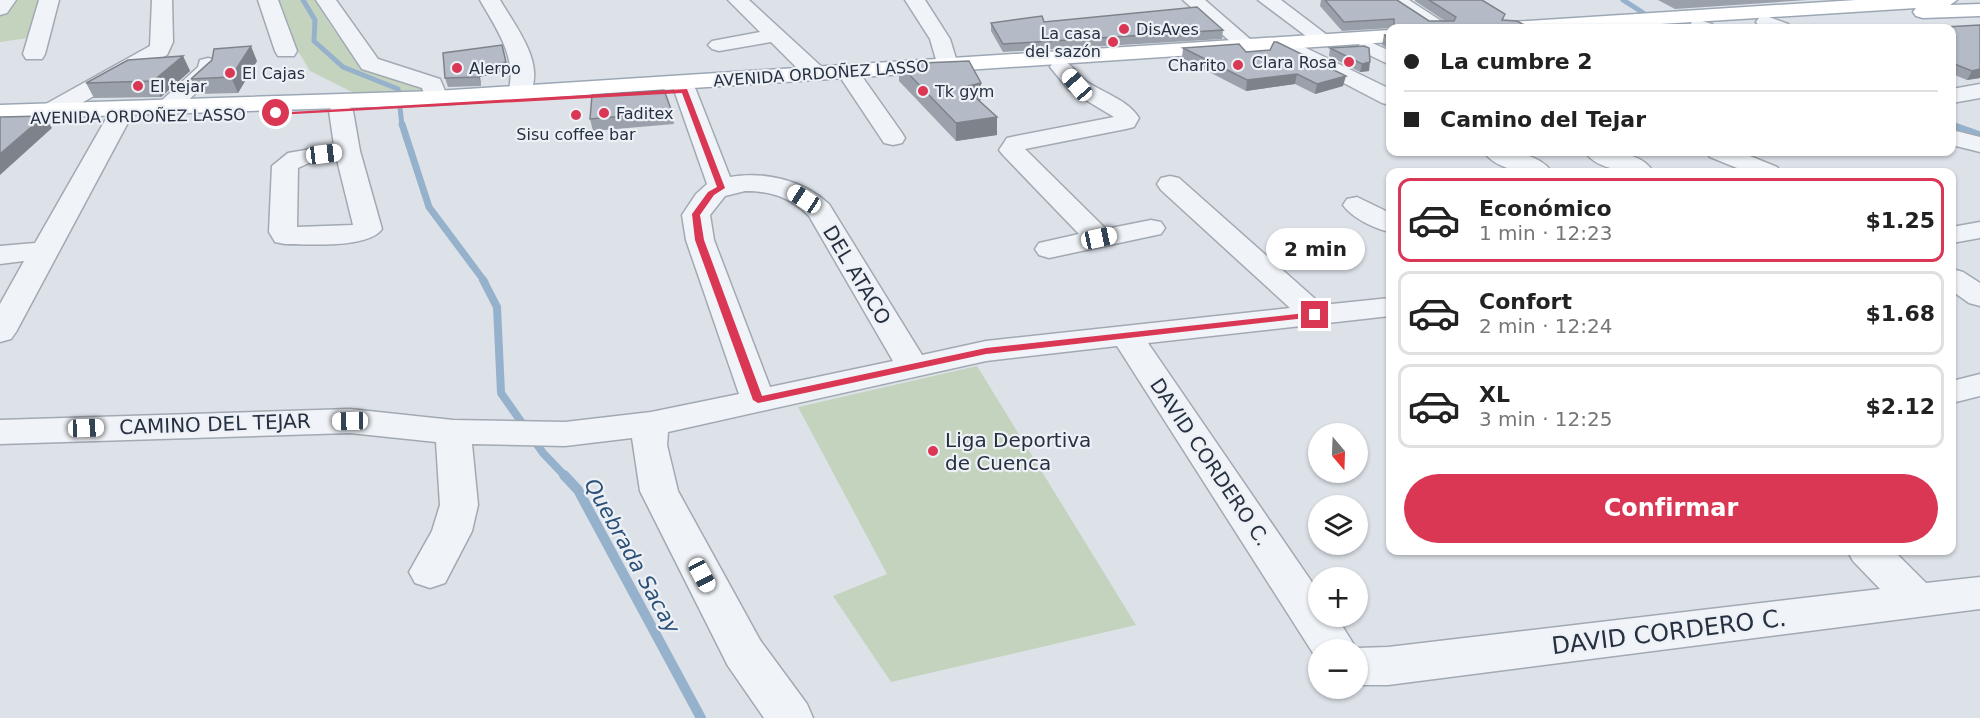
<!DOCTYPE html>
<html lang="es">
<head>
<meta charset="utf-8">
<style>
  body { margin:0; font-family:"DejaVu Sans",sans-serif; background:#f6f6f6; color:#222; height:100vh; display:flex; flex-direction:column; font-size:22px; white-space:nowrap }
  * { box-sizing:border-box; margin:0 }
  p { font-size:20px; color:#767676 }
  .icon { flex:none; width:33px; height:33px; fill:none; stroke:currentColor; stroke-width:2; stroke-linecap:round; stroke-linejoin:round }
  .map { position:relative; flex:1; overflow:hidden }
  .side { position:absolute; left:1386px; top:168px; width:570px; height:387px; display:flex; flex-direction:column; background:#fff; border-radius:12px; box-shadow:0 2px 4px #0004 }
  .side>* { flex:none }
  .top-card { position:absolute; left:1386px; top:24px; width:570px; height:132px; border-radius:12px; box-shadow:0 2px 4px #0004; display:grid; align-content:center; height:132px; padding:0 18px; background:#fff }
  .needle { width:39px; rotate:161deg }
  .fabs { position:absolute; left:1308px; top:423px; display:grid; gap:12px }
  .fabs a { display:grid; place-items:center; width:60px; height:60px; border-radius:50%; background:#fff; box-shadow:0 2px 4px #0004; font-size:30px }
  .end { position:absolute; width:27px; height:27px; margin:-14px; border:8px solid #d93754; background:#fff; box-shadow:0 0 0 3px #fff }
  .from { border-radius:50% }
  .bubble { position:absolute; height:42px; border-radius:21px; background:#fff; box-shadow:0 2px 4px #0004; font-size:20px; font-weight:800; line-height:42px; text-align:center }
  .car { position:absolute; width:18px; height:36px; margin:-18px -9px; border-radius:8px; box-shadow:0 0 4px 2px #0007; background:linear-gradient(#fff 24%,#345 0 40%,#fff 0 76%,#345 0 86%,#fff 0) }
  .top-card b { display:flex; align-items:center; gap:21px; height:57px; font-size:22px }
  .top-card b+b { border-top:2px solid #e0e0e0 }
  .top-card i { width:15px; height:15px; background:#222 }
  ul { padding:10px 0 0; list-style:none }
  li { display:flex; align-items:center; gap:18px; height:84px; margin:0 12px 9px; padding:0 6px; border:3px solid #e0e0e0; border-radius:12px }
  li div { flex:1 }
  li b { display:block; font-size:22px }
  li em { font-style:normal; font-weight:800 }
  li.active { border-color:#d93754 }
  li>.icon { width:54px; height:54px; stroke-width:1.5 }
  .button { display:flex; gap:12px; margin-top:auto; padding:12px 18px }
  .button a { flex:1; height:69px; border-radius:36px; background:#d93754; color:#fff; font-size:24px; font-weight:800; line-height:69px; text-align:center }
  .map>svg:first-child { display:block }
  .green { fill:#c4d3be }
  .lines { fill:none; stroke-linecap:round; stroke-linejoin:round }
  .stream-far3 { stroke:#95b1cc; stroke-width:5 }
  .stream-far2 { stroke:#95b1cc; stroke-width:7 }
  .stream-far1 { stroke:#95b1cc; stroke-width:8 }
  .stream { stroke:#95b1cc; stroke-width:10 }
  .minor-casing { stroke:#a2a9b3; stroke-width:3 }
  .major-casing { stroke:#9ca7b5; stroke-width:3 }
  .minor { fill:#f0f3f7; fill-rule:evenodd }
  .major { fill:#fff; fill-rule:evenodd }
  .wall { fill:#9ba1aa }
  .shaded-wall { fill:#7e838b }
  .building { fill:#b4bbc6; stroke:#7e838b; stroke-width:1.5 }
  .route { fill:#d93754 }
  .poi-dot { fill:#d93754; stroke:#edf1f6; stroke-width:2 }
  .labels { text-anchor:middle; stroke-width:4.5; stroke-linejoin:round; paint-order:stroke }
  .far-poi-label { font-size:16px; fill:#253041; stroke:#edf1f6; text-anchor:start }
  .far-street-label { font-size:16px; fill:#253041; stroke:#edf1f6 }
  .street-label { font-size:20px; fill:#253041; stroke:#edf1f6 }
  .poi-label { font-size:20px; fill:#253041; stroke:#edf1f6; text-anchor:start }
  .water-label { font-size:21px; font-style:italic; fill:#2c5078; stroke:#edf1f6 }
  .near-street-label { font-size:24px; fill:#253041; stroke:#edf1f6 }
</style>
</head>
<body>
<div class="map">
<svg width="1980" height="718" viewBox="0 0 1980 718">
  <rect width="100%" height="100%" fill="#dde2e9"/>
  <!-- green -->
  <g class="green">
    <polygon points="0,0 48,0 36,37 0,42"/>
    <polygon points="278,0 315,0 333,29 364,66 424,90 354,93 310,71 295,46"/>
    <polygon points="977,366 1136,625 891,682 833,596 887,574 798,407"/>
  </g>
  <g class="lines">
    <!-- stream-far3 -->
    <g class="stream-far3">
      <polyline points="303,0 315,20 314,41 343,67 398,89 402,126"/>
      <polyline points="1623,0 1645,14"/>
      <polyline points="1952,125 1954,126"/>
    </g>
    <!-- stream-far2 -->
    <g class="stream-far2">
      <polyline points="402,124 429,207 485,282"/>
      <polyline points="1952,125 1980,135"/>
    </g>
    <!-- stream-far1 -->
    <polyline class="stream-far1" points="483,280 497,307 501,393 543,453 565,476"/>
    <!-- stream -->
    <polyline class="stream" points="564,475 578,490 701,718"/>
    <!-- minor casing -->
    <g class="minor-casing">
      <g id="minor">
        <polygon points="0,0 16,0 7,13 0,15"/>
        <polygon points="39,0 59,0 45,54 42,59 26,59 23,54"/>
        <polygon points="152,0 172,0 173,42 167,55 60,115 44,115 40,110 44,105 150,46"/>
        <polygon points="258,0 278,0 297,51 294,56 278,56 275,51"/>
        <polygon points="316,0 336,0 378,59 440,79 448,98 444,103 428,103 422,88 362,69"/>
        <path d="M480,0H500C515,26 549,67 527,98H511L508,93C518,58 497,30 480,0Z"/>
        <polygon points="728,0 749,0 823,68 826,73 823,78 807,78 771,42 719,51 712,49 708,45 712,41 760,32"/>
        <polygon points="905,0 925,0 950,39 958,65 955,70 939,70 930,39"/>
        <polygon points="1183,0 1205,0 1258,46 1254,50 1240,50"/>
        <polygon points="1258,0 1281,0 1335,41 1332,45 1318,45"/>
        <polygon points="1385,0 1409,0 1452,28 1428,28"/>
        <polygon points="1766,16 1788,24 1791,28 1759,26 1756,22 1759,18"/>
        <polygon points="1699,20 1712,24 1715,28 1691,28 1689,26 1692,22"/>
        <polygon points="1368,41 1390,51 1390,65 1361,51 1357,47 1361,43"/>
        <polygon points="1300,45 1390,89 1390,105 1382,103 1292,56 1289,51 1292,46"/>
        <polygon points="208,58 216,60 219,65 217,73 176,112 160,112 156,107 160,102 198,67 200,60"/>
        <path d="M1061,60C1073,64 1077,75 1087,82C1104,93 1128,100 1139,118L1134,127L1126,129L1025,149L1106,229L1151,220L1161,222L1165,228L1161,234L1049,258L1039,255L1035,249L1039,243L1079,234L1003,155L999,150L1007,138L1016,136L1114,117L1069,90L1050,67L1053,62Z"/>
        <polygon points="853,73 861,75 902,133 905,138 902,143 893,145 884,143 842,80 845,75"/>
        <path d="M685,83L693,85L696,90L730,177C765,171 803,180 829,204L922,355L986,341L1290,308L1161,190L1157,184L1161,178L1170,176L1179,178L1322,305L1390,298V316L1148,343L1318,591V616H1336L1356,648L1388,647L1880,589L1853,561L1847,550H1893L1926,583L1980,577V609L1388,685H1358V650H1318V661L1117,346L986,361L668,432L667,445L678,491L760,640L807,704L813,718H764L728,666L640,491L632,438L565,446L472,444L478,505L472,531L445,583L430,588L415,583L409,572L432,531L440,505L436,442L350,433L0,444V420L350,409L453,420L565,422L651,412L739,394L686,240L682,215L696,194L707,184L674,90L677,85ZM745,191C771,191 790,197 809,216L893,361L770,387L714,240L710,215L725,196Z"/>
        <polygon points="1980,84 1980,98 1952,103 1952,89"/>
        <path d="M341,104L349,106L353,111L360,151L382,229C368,249 308,244 285,244L275,242L269,232L272,166L288,153L334,145L329,111L333,106ZM337,160L353,225L297,227L298,168L309,163Z"/>
        <polygon points="119,110 127,112 131,117 16,332 11,339 0,342 0,304 24,261 0,264 0,246 35,243 107,117 111,112"/>
        <polygon points="1952,130 1980,137 1980,152 1952,145"/>
        <path d="M1484,152C1506,150 1538,152 1552,172C1531,174 1498,172 1484,152Z"/>
        <path d="M1585,152C1606,150 1639,151 1652,170L1650,172C1630,172 1598,171 1585,152Z"/>
        <polygon points="1706,152 1740,152 1777,167 1781,172 1747,172 1710,157"/>
        <path d="M1357,197L1390,213V232C1375,229 1352,218 1343,205L1347,199Z"/>
        <polygon points="1980,222 1980,238 1952,243 1952,227"/>
        <polygon points="1952,269 1963,272 1980,283 1980,306 1969,303 1952,291"/>
        <polygon points="1980,374 1980,396 1952,403 1952,381"/>
      </g>
    </g>
    <!-- major casing -->
    <g class="major-casing">
      <g id="major">
        <polygon points="1856,0 1957,0 1950,5 1980,4 1980,16 1923,18 1916,16 1913,12 1916,8 1597,28 1501,28 1504,24 1511,22"/>
        <polygon points="1390,30 1390,42 436,105 0,119 0,105 436,91"/>
      </g>
    </g>
    <!-- minor -->
    <use href="#minor" class="minor"/>
    <!-- major -->
    <use href="#major" class="major"/>
  </g>
  <!-- wall -->
  <g class="wall">
    <polygon points="1321,0 1397,0 1429,21 1445,21 1415,1 1415,0 1482,0 1505,14 1503,20 1530,28 1392,28 1342,31 1320,6"/>
    <polygon points="1658,0 1808,0 1675,9"/>
    <polygon points="1044,22 1223,30 1222,39 1003,52 991,31 991,23"/>
    <polygon points="1952,28 1980,78 1967,80 1952,74"/>
    <polygon points="1384,35 1390,35 1390,49 1382,45"/>
    <polygon points="502,45 508,70 480,77 481,86 448,87 445,78"/>
    <polygon points="1183,48 1246,52 1343,86 1315,94 1295,84 1246,91 1182,58"/>
    <polygon points="1330,48 1369,48 1369,71 1360,72 1329,56"/>
    <polygon points="183,56 190,71 161,97 94,98 86,83"/>
    <polygon points="212,60 257,61 238,93 198,94 191,79"/>
    <polygon points="899,64 981,83 981,100 979,101 997,135 956,141 899,81"/>
    <polygon points="672,112 674,124 593,131 590,119"/>
  </g>
  <!-- shaded-wall -->
  <g class="shaded-wall">
    <polygon points="502,45 508,70 480,77 481,86 477,68"/>
    <polygon points="251,46 257,61 238,93 231,77"/>
    <polygon points="183,56 190,71 161,97 153,81"/>
    <polygon points="1370,62 1369,71 1360,72 1362,64"/>
    <polygon points="1980,69 1980,78 1967,80 1972,71"/>
    <polygon points="1297,74 1295,84 1246,91 1247,80"/>
    <polygon points="1346,76 1343,86 1315,94 1317,84"/>
    <polygon points="981,83 981,100 964,104 964,87"/>
    <polygon points="44,116 52,128 0,175 0,154"/>
    <polygon points="997,117 997,135 956,141 956,123"/>
  </g>
  <!-- building -->
  <g class="building">
    <polygon points="1325,0 1397,0 1429,21 1454,21 1456,17 1429,0 1482,0 1505,14 1502,20 1517,21 1530,28 1394,28 1394,19 1344,22"/>
    <polygon points="1197,7 1223,30 1003,44 991,23 1042,16 1044,22"/>
    <polygon points="1980,25 1980,69 1972,71 1952,63 1952,28 1927,28"/>
    <polygon points="1384,35 1390,35 1390,38"/>
    <polygon points="1274,42 1277,42 1346,76 1317,84 1297,74 1247,80 1183,48 1239,44 1246,52 1270,50"/>
    <polygon points="502,45 506,62 477,68 479,77 445,78 443,53"/>
    <polygon points="251,46 231,77 191,79 212,60 214,49"/>
    <polygon points="1364,46 1369,48 1370,62 1362,64 1330,48"/>
    <polygon points="183,56 153,81 86,83 128,60"/>
    <polygon points="969,61 981,83 964,87 997,117 956,123 899,64"/>
    <polygon points="664,90 672,112 590,119 592,95"/>
    <polygon points="44,116 0,154 0,117"/>
  </g>
  <!-- route -->
  <polygon class="route" points="687,89 725,188 714,195 700,215 704,240 762,396 986,348 1315,312 1320,315 1315,317 986,354 758,403 753,400 695,240 692,214 708,192 717,187 682,93 276,115 273,113"/>
  <!-- markers -->
  <g class="poi-dot">
    <circle cx="1124" cy="29" r="6"/>
    <circle cx="1113" cy="42" r="6"/>
    <circle cx="1349" cy="62" r="6"/>
    <circle cx="1238" cy="65" r="6"/>
    <circle cx="457" cy="68" r="6"/>
    <circle cx="230" cy="73" r="6"/>
    <circle cx="138" cy="86" r="6"/>
    <circle cx="923" cy="91" r="6"/>
    <circle cx="604" cy="113" r="6"/>
    <circle cx="576" cy="115" r="6"/>
    <circle cx="933" cy="451" r="6"/>
  </g>
  <g class="labels">
    <!-- far-poi labels -->
    <g class="far-poi-label">
      <text x="1136" y="35">DisAves</text>
      <text x="1101" y="39" text-anchor="end">La casa<tspan x="1101" dy="18">del sazón</tspan></text>
      <text x="1337" y="68" text-anchor="end">Clara Rosa</text>
      <text x="1226" y="71" text-anchor="end">Charito</text>
      <text x="469" y="74">Alerpo</text>
      <text x="242" y="79">El Cajas</text>
      <text x="150" y="92">El tejar</text>
      <text x="935" y="97">Tk gym</text>
      <text x="616" y="119">Faditex</text>
      <text x="576" y="140" text-anchor="middle">Sisu coffee bar</text>
    </g>
    <!-- far-street labels -->
    <g class="far-street-label">
      <text transform="translate(821 73) rotate(-4)" y="6">AVENIDA ORDOÑEZ LASSO</text>
      <text transform="translate(138 116) rotate(-1)" y="6">AVENIDA ORDOÑEZ LASSO</text>
    </g>
    <!-- street labels -->
    <g class="street-label">
      <text transform="translate(857 275) rotate(59)" y="7">DEL ATACO</text>
      <text transform="translate(215 424) rotate(-2)" y="7">CAMINO DEL TEJAR</text>
      <text transform="translate(1210 462) rotate(56)" y="7">DAVID CORDERO C.</text>
    </g>
    <!-- poi labels -->
    <g class="poi-label">
      <text x="945" y="447">Liga Deportiva<tspan x="945" dy="23">de Cuenca</tspan></text>
    </g>
    <!-- water labels -->
    <g class="water-label">
      <text transform="translate(632 556) rotate(61)" y="7">Quebrada Sacay</text>
    </g>
    <!-- near-street labels -->
    <g class="near-street-label">
      <text transform="translate(1669 632) rotate(-7)" y="8">DAVID CORDERO C.</text>
    </g>
  </g>
</svg>
<div class="fabs">
<a><svg class="needle" viewBox="-14 -14 28 28"><path d="M0-13l5 13h-10z" fill="#e53935"/><path d="M0 13l5-13h-10z" fill="#767676"/></svg></a>
<a><svg class="icon" aria-label="layers" viewBox="0 0 24 24"><path d="M12 4l9 5-9 5-9-5zM3 14l9 5 9-5"/></svg></a>
<a>+</a>
<a>−</a>
</div>
<i class="end from" style="left:276px;top:113px"></i>
<i class="end" style="left:1315px;top:315px"></i>
<div class="bubble" style="left:1266px;top:228px;width:99px">2 min</div>
<i class="car" style="left:1077px;top:85px;rotate:319deg"></i>
<i class="car" style="left:324px;top:154px;rotate:83deg"></i>
<i class="car" style="left:804px;top:199px;rotate:303deg"></i>
<i class="car" style="left:1099px;top:238px;rotate:78deg"></i>
<i class="car" style="left:350px;top:421px;rotate:269deg"></i>
<i class="car" style="left:86px;top:428px;rotate:88deg"></i>
<i class="car" style="left:702px;top:575px;rotate:152deg"></i>
<div class="top-card">
<b><i class="from"></i>La cumbre 2</b>
<b><i></i>Camino del Tejar</b>
</div>
<section class="side">
<ul>
<li class="active"><svg class="icon" aria-label="car" viewBox="0 0 24 24"><path d="M5 17H2v-5l4-1 3-4h7l3 4 3 1v5h-3M9 17h6M6 11h13"/><circle cx="7" cy="17" r="2"/><circle cx="17" cy="17" r="2"/></svg><div><b>Económico</b><p>1 min · 12:23</p></div><em>$1.25</em></li>
<li><svg class="icon" aria-label="car" viewBox="0 0 24 24"><path d="M5 17H2v-5l4-1 3-4h7l3 4 3 1v5h-3M9 17h6M6 11h13"/><circle cx="7" cy="17" r="2"/><circle cx="17" cy="17" r="2"/></svg><div><b>Confort</b><p>2 min · 12:24</p></div><em>$1.68</em></li>
<li><svg class="icon" aria-label="car" viewBox="0 0 24 24"><path d="M5 17H2v-5l4-1 3-4h7l3 4 3 1v5h-3M9 17h6M6 11h13"/><circle cx="7" cy="17" r="2"/><circle cx="17" cy="17" r="2"/></svg><div><b>XL</b><p>3 min · 12:25</p></div><em>$2.12</em></li>
</ul>
<div class="button"><a>Confirmar</a></div>
</section>
</div>
</body>
</html>
